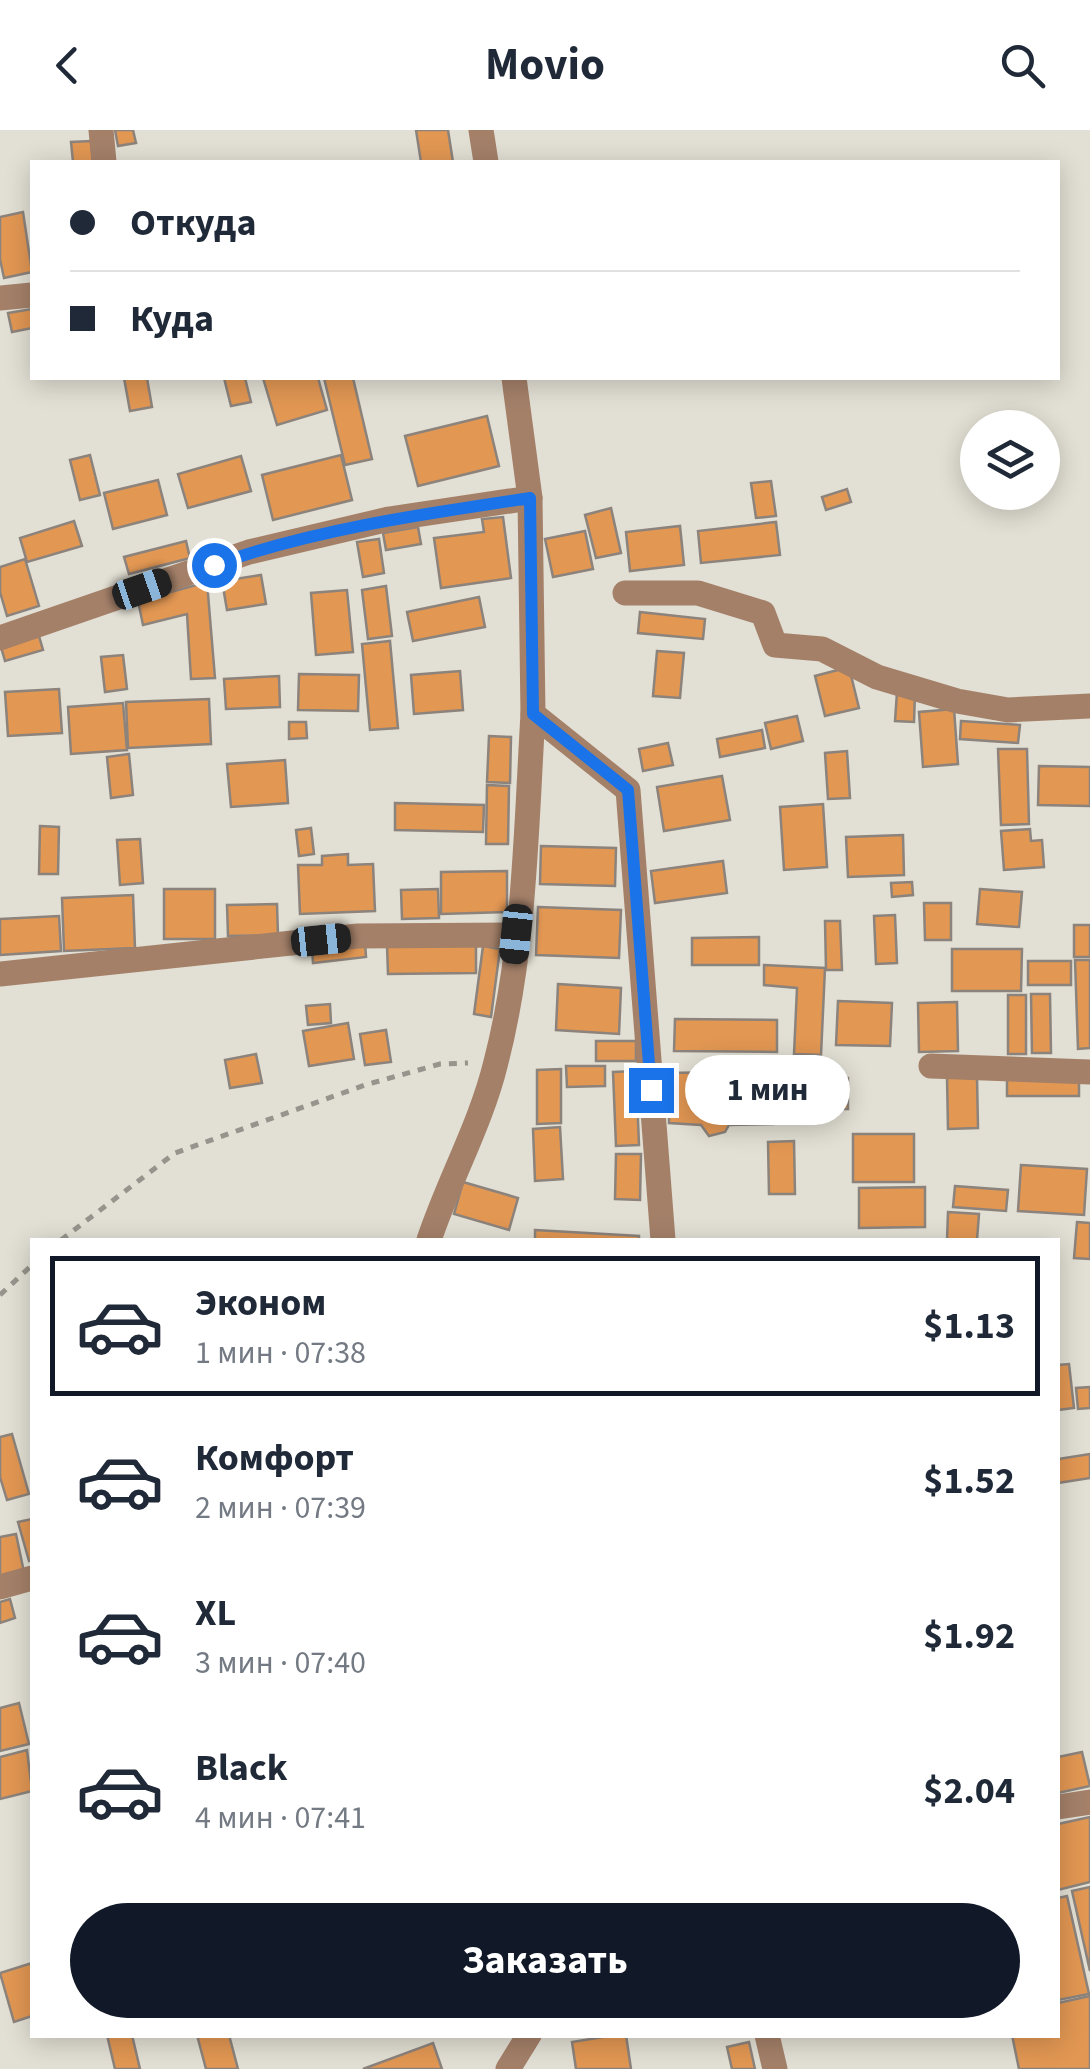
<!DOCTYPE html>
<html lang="ru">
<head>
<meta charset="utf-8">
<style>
  body { margin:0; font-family:"Source Sans 3",sans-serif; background:#f2f2f3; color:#1f2937; height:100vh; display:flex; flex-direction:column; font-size:38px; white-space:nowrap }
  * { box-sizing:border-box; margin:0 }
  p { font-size:32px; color:#747a83 }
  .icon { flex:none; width:55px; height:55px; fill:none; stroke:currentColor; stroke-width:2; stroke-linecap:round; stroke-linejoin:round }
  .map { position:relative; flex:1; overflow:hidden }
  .panel { position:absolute; left:30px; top:1108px; width:1030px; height:800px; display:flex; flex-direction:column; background:#fff; border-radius:0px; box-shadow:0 5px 25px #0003 }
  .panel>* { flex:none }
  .top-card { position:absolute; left:30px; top:30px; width:1030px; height:220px; border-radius:0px; box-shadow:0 5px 25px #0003; display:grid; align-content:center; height:220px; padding:0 40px; background:#fff }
  .buttons { position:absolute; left:960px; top:280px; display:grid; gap:20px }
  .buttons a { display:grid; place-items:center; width:100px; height:100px; border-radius:50%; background:#fff; box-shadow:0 5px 25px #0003; font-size:50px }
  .end { position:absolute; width:45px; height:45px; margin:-22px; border:12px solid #1a73e8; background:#fff; box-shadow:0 0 0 5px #fff }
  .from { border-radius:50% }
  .bubble { position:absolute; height:70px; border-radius:35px; background:#fff; box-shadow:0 5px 25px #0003; font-size:32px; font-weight:700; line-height:70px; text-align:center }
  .car { position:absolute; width:30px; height:60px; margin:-30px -15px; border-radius:12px; box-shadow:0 0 8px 2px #0007; background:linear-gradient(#222 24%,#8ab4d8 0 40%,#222 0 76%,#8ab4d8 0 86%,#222 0) }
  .top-card b { display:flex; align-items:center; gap:35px; height:95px; font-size:38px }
  .top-card b+b { border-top:2px solid #e0e1e3 }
  .top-card i { width:25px; height:25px; background:#1f2937 }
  ul { padding:18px 0 0; list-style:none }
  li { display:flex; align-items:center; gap:30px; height:140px; margin:0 20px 15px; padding:0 20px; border:5px solid transparent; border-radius:0px }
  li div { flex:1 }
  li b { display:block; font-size:38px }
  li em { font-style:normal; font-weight:700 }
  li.selected { border-color:#111827 }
  li>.icon { width:90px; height:90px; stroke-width:1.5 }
  .button { display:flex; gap:20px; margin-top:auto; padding:20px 40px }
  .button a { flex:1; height:115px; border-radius:60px; background:#111827; color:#fff; font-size:40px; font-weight:700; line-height:115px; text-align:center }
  header { display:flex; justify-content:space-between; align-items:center; height:130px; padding:0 40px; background:#fff; font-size:45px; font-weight:700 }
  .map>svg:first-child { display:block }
  .building { fill:#e29753; stroke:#8c837c; stroke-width:2.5 }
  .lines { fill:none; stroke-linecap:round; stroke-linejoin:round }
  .path { stroke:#96948c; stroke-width:5; stroke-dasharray:8 8; stroke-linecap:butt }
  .minor { stroke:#a48069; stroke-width:25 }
  .route { stroke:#1a73e8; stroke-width:12 }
</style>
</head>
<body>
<header><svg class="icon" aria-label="back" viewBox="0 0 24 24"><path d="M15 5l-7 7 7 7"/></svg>Movio<svg class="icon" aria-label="search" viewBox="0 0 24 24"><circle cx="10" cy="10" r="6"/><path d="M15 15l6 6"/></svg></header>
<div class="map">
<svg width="1090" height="1939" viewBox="0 0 1090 1939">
  <rect width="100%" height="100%" fill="#e2dfd4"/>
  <!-- building -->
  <g class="building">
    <polygon points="115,0 133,0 136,13 118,16"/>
    <polygon points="416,0 448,0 453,32 421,32"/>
    <polygon points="91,11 93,32 73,32 71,12"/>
    <polygon points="23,82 32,142 4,148 0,129 0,87"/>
    <polygon points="32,179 32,204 32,198 12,202 8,183"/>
    <polygon points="124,248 147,248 152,277 130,281"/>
    <polygon points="224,248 245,248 251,272 231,276"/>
    <polygon points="263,248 318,248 327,280 277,295"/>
    <polygon points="324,248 353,248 372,329 345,335"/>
    <polygon points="487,286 499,336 418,356 405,306"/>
    <polygon points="90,325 100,365 80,370 70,330"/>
    <polygon points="341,325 352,370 273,390 262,345"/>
    <polygon points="241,326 251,361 188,378 178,344"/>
    <polygon points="158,350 167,385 113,399 104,363"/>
    <polygon points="771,351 776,386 756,388 751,353"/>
    <polygon points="847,359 851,372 826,380 822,367"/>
    <polygon points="611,378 621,423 596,428 585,385"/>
    <polygon points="503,387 511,448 441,458 434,408 484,402 482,389"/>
    <polygon points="74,391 82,416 27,432 20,408"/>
    <polygon points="776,392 780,425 701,433 698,401"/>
    <polygon points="680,396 684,435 630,441 626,402"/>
    <polygon points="418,397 421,414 386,420 383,403"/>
    <polygon points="585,401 593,439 553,447 545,409"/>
    <polygon points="379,409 384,443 363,447 357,412"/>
    <polygon points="186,411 190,428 129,444 124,427"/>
    <polygon points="25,429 39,476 7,486 0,462 0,437"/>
    <polygon points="261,445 266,474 227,480 222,451"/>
    <polygon points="207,452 215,548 191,549 187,484 143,495 138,471"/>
    <polygon points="386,456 392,506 368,509 362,460"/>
    <polygon points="347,460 353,522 316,525 311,463"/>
    <polygon points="479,467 485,497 413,511 407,482"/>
    <polygon points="640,482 705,489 703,509 638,503"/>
    <polygon points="39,506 43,520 5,531 1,517"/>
    <polygon points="390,511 398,598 370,600 362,514"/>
    <polygon points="657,521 684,523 680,568 653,566"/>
    <polygon points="123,525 127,559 105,562 101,527"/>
    <polygon points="849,537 859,578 825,586 815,546"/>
    <polygon points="460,541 463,580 414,584 411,545"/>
    <polygon points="299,544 359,545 358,581 298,580"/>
    <polygon points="279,546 280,577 226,579 224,549"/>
    <polygon points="59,559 62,603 8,606 5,562"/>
    <polygon points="897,562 915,563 914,592 895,591"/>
    <polygon points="209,569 211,614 128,618 126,572"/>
    <polygon points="123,573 127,620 71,624 68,577"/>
    <polygon points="954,579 958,634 923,637 919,582"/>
    <polygon points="797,586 803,611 771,619 765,593"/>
    <polygon points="961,591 1020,595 1018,613 960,609"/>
    <polygon points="289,592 306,592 307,608 289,609"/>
    <polygon points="762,600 765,618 720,627 717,609"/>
    <polygon points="489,606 511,607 510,653 487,652"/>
    <polygon points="668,613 673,635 643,641 639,619"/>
    <polygon points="998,619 1027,619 1029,694 1001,695"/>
    <polygon points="847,621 850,668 828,669 825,623"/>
    <polygon points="129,624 133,665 111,668 107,627"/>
    <polygon points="285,630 288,673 231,677 227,634"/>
    <polygon points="1039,636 1090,637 1090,676 1038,675"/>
    <polygon points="722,646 730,690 664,701 657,657"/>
    <polygon points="487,655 509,656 508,714 486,714"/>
    <polygon points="395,673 484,675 483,702 395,700"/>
    <polygon points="823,674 827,737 784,740 780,677"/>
    <polygon points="40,696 59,697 58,744 39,744"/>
    <polygon points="311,698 314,724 299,726 296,700"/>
    <polygon points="1030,699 1031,711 1042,710 1044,737 1004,740 1001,701"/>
    <polygon points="903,705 904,745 848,747 846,707"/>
    <polygon points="140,709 143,753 120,755 117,710"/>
    <polygon points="541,716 616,718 615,756 540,754"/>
    <polygon points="348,724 348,735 373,734 375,781 300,784 298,735 322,735 322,726"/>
    <polygon points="723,731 727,763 655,773 651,741"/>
    <polygon points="507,741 507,782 441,784 441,742"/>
    <polygon points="912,752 913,765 892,767 891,753"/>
    <rect x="164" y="759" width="51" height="50"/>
    <polygon points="438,759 439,788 402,789 401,760"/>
    <polygon points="980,759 1022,762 1019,797 977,794"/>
    <polygon points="133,765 135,818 64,821 62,768"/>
    <polygon points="924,773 951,773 951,810 925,810"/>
    <polygon points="277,774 278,805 228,806 227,775"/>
    <polygon points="538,777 621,780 619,828 536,825"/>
    <polygon points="895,785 897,833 876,834 874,786"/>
    <polygon points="59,786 61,821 0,825 0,789"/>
    <polygon points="825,791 840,791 842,840 826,840"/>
    <rect x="1074" y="795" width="16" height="32"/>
    <polygon points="759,807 759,835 692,835 692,808"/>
    <polygon points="365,812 366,827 313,833 312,818"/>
    <polygon points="387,815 476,815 476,843 388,844"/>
    <polygon points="483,816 500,819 491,887 474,884"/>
    <polygon points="952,819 1022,819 1021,861 952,861"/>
    <polygon points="1075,830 1090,830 1090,918 1078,919"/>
    <rect x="1028" y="831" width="43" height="24"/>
    <polygon points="764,835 825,838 821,925 794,924 797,858 764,855"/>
    <polygon points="558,854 621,858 619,904 556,900"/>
    <polygon points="1031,864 1050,864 1051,923 1032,923"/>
    <rect x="1008" y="865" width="18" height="59"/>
    <polygon points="838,871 892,873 890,916 836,915"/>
    <polygon points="957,872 958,921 919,922 918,873"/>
    <polygon points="330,874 331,893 308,895 306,876"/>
    <polygon points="675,889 777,890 777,922 674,921"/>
    <polygon points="348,893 354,929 309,936 303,901"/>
    <polygon points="386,900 391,932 365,935 360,904"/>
    <rect x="596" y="911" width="40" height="20"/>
    <polygon points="256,924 262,953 230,958 225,930"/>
    <polygon points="566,936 605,936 605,956 567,957"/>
    <polygon points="561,939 561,993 537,994 537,940"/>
    <polygon points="636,941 639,1015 616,1016 613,942"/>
    <polygon points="773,941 773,994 729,995 725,1002 709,1006 701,995 669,993 669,943"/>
    <rect x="1007" y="946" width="72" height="20"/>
    <polygon points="947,947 977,947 978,998 948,999"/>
    <polygon points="789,948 848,948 848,979 789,980"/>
    <polygon points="560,997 563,1049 535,1051 533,999"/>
    <rect x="853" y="1004" width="61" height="48"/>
    <polygon points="794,1011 795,1064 769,1064 768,1012"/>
    <polygon points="616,1024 641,1024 640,1070 615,1069"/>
    <polygon points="1021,1035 1087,1039 1084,1085 1018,1081"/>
    <polygon points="463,1052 518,1068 509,1100 454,1084"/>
    <polygon points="955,1056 1008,1060 1006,1081 953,1077"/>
    <polygon points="925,1057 925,1097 859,1098 859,1058"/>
    <polygon points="948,1082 979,1084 977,1110 947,1110"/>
    <polygon points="1077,1092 1090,1093 1090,1129 1074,1128"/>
    <polygon points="535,1100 639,1106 639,1110 535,1110"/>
    <polygon points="1069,1234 1074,1278 1058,1280 1058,1235"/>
    <polygon points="1090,1257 1090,1278 1078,1279 1076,1258"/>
    <polygon points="12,1304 29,1364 7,1370 0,1347 0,1307"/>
    <polygon points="1090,1324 1090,1348 1058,1353 1058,1329"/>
    <polygon points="32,1389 32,1430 29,1431 18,1392"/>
    <polygon points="16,1404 24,1442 0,1448 0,1407"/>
    <polygon points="10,1469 15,1488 0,1493 0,1472"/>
    <polygon points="19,1573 29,1614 0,1621 0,1578"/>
    <polygon points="27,1620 32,1661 0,1669 0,1627"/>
    <polygon points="1082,1622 1090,1656 1058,1663 1058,1627"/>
    <polygon points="1090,1687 1090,1752 1058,1760 1058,1694"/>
    <polygon points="1090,1757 1090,1841 1072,1761"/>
    <polygon points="1067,1766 1089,1864 1058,1870 1058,1768"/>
    <polygon points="32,1833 32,1886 14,1892 0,1843"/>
    <polygon points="1090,1866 1090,1939 1019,1939 1012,1905 1058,1905 1058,1873"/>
    <polygon points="107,1905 132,1905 140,1939 115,1939"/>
    <polygon points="197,1905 229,1905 238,1939 206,1939"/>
    <polygon points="615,1905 626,1905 631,1939 576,1939 572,1912"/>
    <polygon points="749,1912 755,1939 732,1939 727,1917"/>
    <polygon points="433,1913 442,1939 363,1939"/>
  </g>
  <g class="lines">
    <!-- path -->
    <g class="path">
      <polyline points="61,1110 175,1023 365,955 440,934 468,933"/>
      <polyline points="0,1165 32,1135"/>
    </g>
    <!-- minor -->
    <g class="minor">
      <polyline points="101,0 104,32"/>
      <polyline points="481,0 486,32"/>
      <polyline points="0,168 32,165"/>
      <polyline points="514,248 530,368 533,584 628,660 663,1110"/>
      <polyline points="625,463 698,463 763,483 775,515 822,519 877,547 957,571 1008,580 1090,576"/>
      <polyline points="0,508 249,422 389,389 530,368"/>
      <polyline points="0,844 358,806 516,805"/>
      <polyline points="931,936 1090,942"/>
      <path d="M429,1110C449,1050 481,994 496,932C525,820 526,699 533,584"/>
      <polyline points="0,1457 32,1448"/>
      <polyline points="1058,1677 1090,1672"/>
      <polyline points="767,1905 775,1939"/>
      <polyline points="508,1939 529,1905"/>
    </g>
  </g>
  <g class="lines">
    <!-- route -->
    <path class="route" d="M214,435C316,399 423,384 530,368L533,584L628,660L651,960"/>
  </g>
</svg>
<div class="buttons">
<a><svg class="icon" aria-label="layers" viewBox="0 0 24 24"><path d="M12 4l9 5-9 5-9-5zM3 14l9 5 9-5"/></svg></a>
</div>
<i class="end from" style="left:214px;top:435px"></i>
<i class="end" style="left:651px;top:960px"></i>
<div class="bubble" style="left:685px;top:925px;width:165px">1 мин</div>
<i class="car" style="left:142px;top:459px;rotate:71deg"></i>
<i class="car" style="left:516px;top:804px;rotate:186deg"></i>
<i class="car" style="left:321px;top:810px;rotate:84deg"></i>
<div class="top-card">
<b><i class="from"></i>Откуда</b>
<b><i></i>Куда</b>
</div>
<section class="panel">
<ul>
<li class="selected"><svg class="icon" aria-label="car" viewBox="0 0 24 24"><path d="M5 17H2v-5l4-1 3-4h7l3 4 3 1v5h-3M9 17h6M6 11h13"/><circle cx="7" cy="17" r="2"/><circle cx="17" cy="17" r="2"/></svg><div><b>Эконом</b><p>1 мин · 07:38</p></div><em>$1.13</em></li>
<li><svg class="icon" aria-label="car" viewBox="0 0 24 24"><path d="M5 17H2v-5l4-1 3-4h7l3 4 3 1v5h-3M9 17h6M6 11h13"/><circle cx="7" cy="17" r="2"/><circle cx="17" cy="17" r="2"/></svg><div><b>Комфорт</b><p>2 мин · 07:39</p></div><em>$1.52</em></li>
<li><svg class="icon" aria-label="car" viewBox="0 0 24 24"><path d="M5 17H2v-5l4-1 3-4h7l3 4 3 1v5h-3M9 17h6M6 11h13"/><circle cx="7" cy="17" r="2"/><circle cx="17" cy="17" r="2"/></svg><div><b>XL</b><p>3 мин · 07:40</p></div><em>$1.92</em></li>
<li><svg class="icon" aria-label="car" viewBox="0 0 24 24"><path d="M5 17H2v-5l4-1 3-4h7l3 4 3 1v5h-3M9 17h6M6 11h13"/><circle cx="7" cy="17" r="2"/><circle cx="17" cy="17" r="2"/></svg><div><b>Black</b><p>4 мин · 07:41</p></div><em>$2.04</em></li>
</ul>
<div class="button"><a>Заказать</a></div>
</section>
</div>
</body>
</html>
